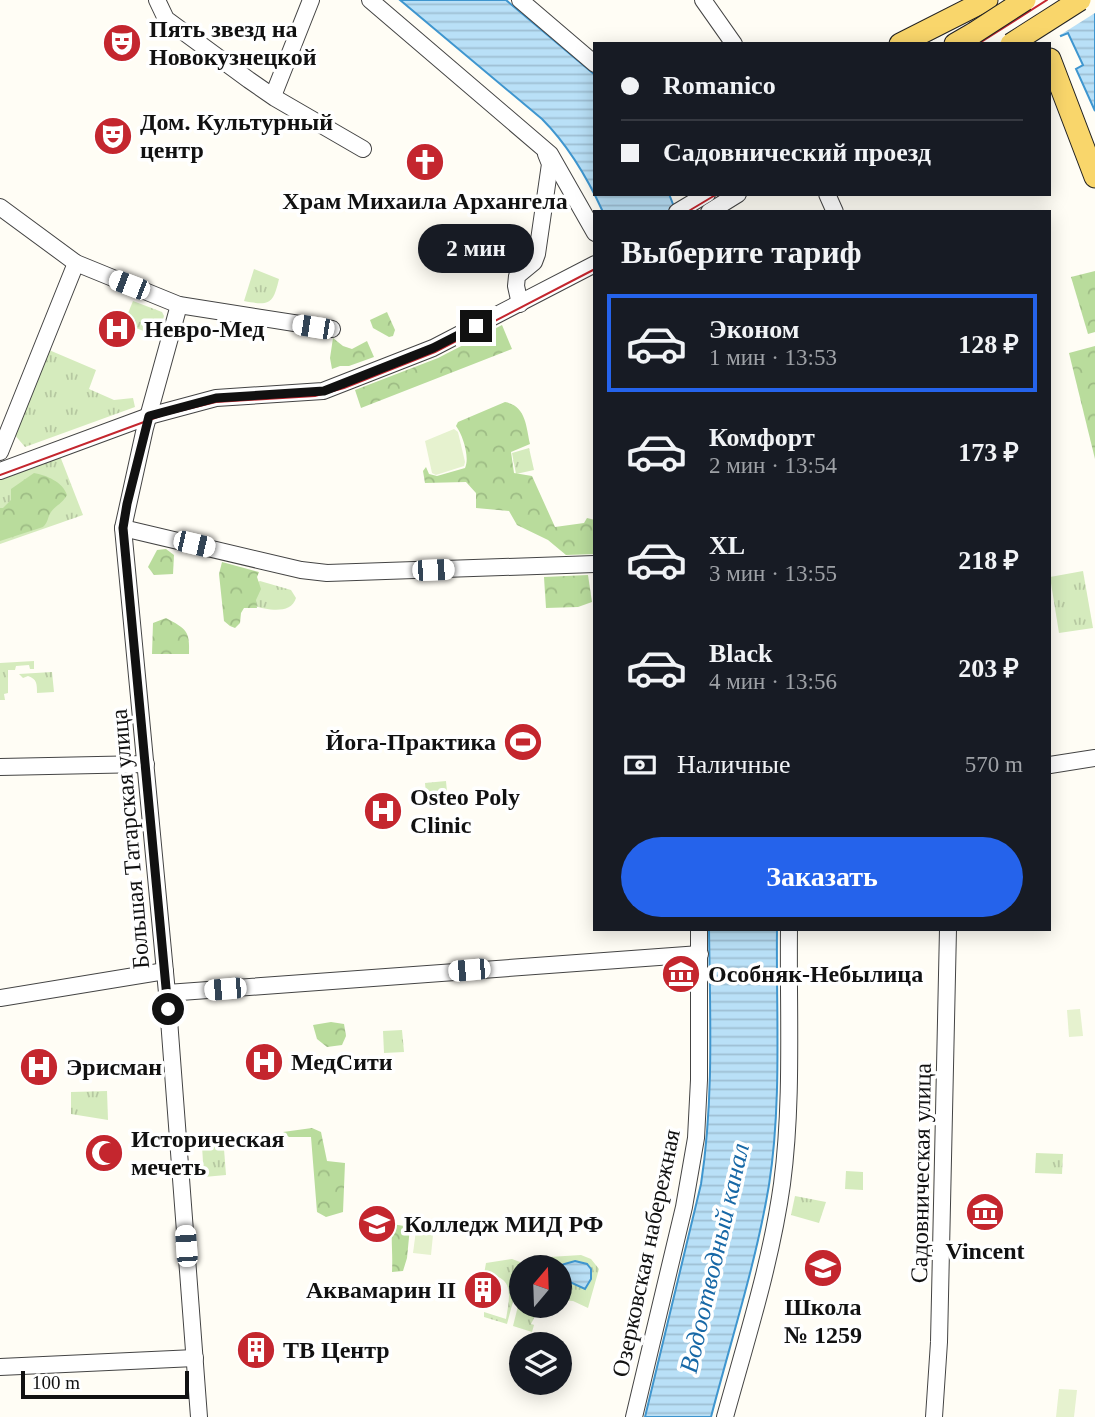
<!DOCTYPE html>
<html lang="ru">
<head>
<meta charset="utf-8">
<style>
  body { margin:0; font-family:"Times New Roman",serif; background:#20242c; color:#f1f3f6; height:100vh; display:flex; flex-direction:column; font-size:26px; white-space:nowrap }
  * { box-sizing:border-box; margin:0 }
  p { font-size:23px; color:#9ea1a6 }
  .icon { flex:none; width:38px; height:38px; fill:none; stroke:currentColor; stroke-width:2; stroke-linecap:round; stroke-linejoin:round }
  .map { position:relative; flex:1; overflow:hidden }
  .details { position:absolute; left:593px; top:210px; width:458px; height:721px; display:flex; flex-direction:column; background:#171b24; border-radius:0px; box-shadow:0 4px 18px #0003 }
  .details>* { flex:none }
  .hud { position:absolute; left:593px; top:42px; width:458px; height:154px; border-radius:0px; box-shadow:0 4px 18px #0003; display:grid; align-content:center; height:154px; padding:0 28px; background:#171b24 }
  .needle { width:46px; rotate:19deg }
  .buttons { position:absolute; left:509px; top:1255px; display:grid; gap:14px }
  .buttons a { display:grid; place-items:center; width:63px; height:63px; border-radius:50%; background:#171b24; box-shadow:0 4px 18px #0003; font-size:35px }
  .scale { position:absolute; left:21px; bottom:18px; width:168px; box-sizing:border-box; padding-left:7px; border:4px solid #111; border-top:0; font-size:19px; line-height:24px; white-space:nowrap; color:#111; -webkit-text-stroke:5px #fff; paint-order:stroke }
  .end { position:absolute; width:32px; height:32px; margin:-16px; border:9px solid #111; background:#fff; box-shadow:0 0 0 4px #fff }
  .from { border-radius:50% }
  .bubble { position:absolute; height:49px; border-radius:24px; background:#171b24; box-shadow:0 4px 18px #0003; font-size:23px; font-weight:700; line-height:49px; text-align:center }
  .car { position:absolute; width:21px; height:42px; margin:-21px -10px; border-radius:9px; box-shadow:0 0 5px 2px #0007; background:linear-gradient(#fff 24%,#345 0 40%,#fff 0 76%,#345 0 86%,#fff 0) }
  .hud b { display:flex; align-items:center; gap:24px; height:66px; font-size:26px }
  .hud b+b { border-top:2px solid #363941 }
  .hud i { width:18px; height:18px; background:#f1f3f6 }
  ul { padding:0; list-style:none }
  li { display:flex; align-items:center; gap:21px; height:98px; margin:0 14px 10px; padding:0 14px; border:4px solid transparent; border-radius:0px }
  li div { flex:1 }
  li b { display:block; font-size:26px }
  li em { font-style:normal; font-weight:700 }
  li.selected { border-color:#2563eb }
  li>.icon { width:63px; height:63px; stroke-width:1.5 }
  h2 { padding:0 28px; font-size:32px; line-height:84px }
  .pay { display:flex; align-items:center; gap:18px; height:77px; padding:0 28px; font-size:26px }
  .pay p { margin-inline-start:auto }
  .primary-button { display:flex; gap:14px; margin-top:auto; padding:14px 28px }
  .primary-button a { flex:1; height:80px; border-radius:42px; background:#2563eb; color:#fff; font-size:28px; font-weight:700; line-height:80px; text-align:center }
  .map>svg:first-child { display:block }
  .grass { fill:url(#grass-tufts) }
  .forest { fill:url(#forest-crowns) }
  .pitch { fill:#e6f2cf }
  .water { fill:url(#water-rules); stroke:#3f96cf; stroke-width:2 }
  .pier { fill:#fffdf5 }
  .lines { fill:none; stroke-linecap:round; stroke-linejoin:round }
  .major-tunnel { stroke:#dbdad3; stroke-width:21; stroke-dasharray:21 10; stroke-linecap:butt }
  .minor-casing { stroke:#444; stroke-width:18 }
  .major-casing { stroke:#222; stroke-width:23 }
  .minor { stroke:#fff; stroke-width:16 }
  .major { stroke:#f9d66b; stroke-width:21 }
  .tram { stroke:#c4262e; stroke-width:2 }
  .major-bridge-casing { stroke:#222; stroke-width:23; stroke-linecap:butt }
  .major-bridge { stroke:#f9d66b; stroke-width:21 }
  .route { stroke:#111; stroke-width:9 }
  .labels { text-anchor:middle; stroke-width:7; stroke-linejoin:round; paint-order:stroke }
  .poi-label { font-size:24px; font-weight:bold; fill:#111; stroke:#fff; text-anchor:start }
  .street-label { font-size:24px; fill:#111; stroke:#fff }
  .water-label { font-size:26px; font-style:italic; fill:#1768a6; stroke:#fff }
</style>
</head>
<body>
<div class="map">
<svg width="1095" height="1417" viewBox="0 0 1095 1417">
  <defs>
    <pattern id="grass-tufts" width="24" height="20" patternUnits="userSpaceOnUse" patternTransform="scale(1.75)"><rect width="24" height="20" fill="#d5ebbd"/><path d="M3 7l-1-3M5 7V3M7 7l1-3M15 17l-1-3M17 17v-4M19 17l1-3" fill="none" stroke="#b6c8a1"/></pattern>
    <pattern id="forest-crowns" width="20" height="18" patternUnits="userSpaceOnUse" patternTransform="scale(1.75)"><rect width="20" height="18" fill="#b9dc9c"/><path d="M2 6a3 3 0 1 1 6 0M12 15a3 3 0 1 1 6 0" fill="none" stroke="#9ebc85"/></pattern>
    <pattern id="water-rules" width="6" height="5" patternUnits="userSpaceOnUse" patternTransform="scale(1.75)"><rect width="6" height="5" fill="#b9e0f7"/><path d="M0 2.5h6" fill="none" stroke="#9ebfd3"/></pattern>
  </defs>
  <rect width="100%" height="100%" fill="#fffdf5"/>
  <!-- grass -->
  <g class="grass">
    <path d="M254,269L279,279C273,304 270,306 244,301Z"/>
    <polygon points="133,301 162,312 164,316 158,337 124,323"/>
    <polygon points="49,350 96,370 89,389 114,400 133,398 135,407 25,447 14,434"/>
    <polygon points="529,448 534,470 516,474 512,453"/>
    <polygon points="60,456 83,515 0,544 0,480"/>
    <polygon points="1083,571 1093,628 1059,633 1050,577"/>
    <path d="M260,581L291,590L296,598C291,615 266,610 253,605V584Z"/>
    <polygon points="34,661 34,669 30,669 29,665 16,666 15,670 8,670 8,693 4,694 5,700 0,700 0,663"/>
    <path d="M52,672L54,692L37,693C37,684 37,679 28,676L23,678L19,674Z"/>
    <polygon points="446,781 448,803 427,805 425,783"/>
    <polygon points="402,1030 404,1052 384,1053 383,1031"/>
    <polygon points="107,1091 108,1120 71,1114 71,1092"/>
    <polygon points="219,1144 224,1149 226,1175 204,1177 202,1146"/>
    <polygon points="1036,1153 1063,1154 1062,1174 1035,1173"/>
    <polygon points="846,1171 863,1172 863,1190 845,1189"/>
    <polygon points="795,1196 826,1202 819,1223 791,1215"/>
    <polygon points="581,1255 591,1259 599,1269 588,1308 573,1301 560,1300 560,1287 564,1283 570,1282 585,1289 591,1279 563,1263 554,1267 532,1267 549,1257"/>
    <path d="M512,1259L520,1262L522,1267L507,1324L484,1317V1312L506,1319C510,1295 515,1276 484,1274L486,1263Z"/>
    <polygon points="521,1294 522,1306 540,1306 531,1324 534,1325 532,1332 513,1326"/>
  </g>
  <!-- forest -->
  <g class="forest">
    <polygon points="1095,271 1095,332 1088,334 1071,277"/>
    <polygon points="387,312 395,330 393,336 389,337 373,328 370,320"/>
    <polygon points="502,325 512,349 361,408 355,390 438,358"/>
    <polygon points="333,338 343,346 352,349 367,341 374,357 349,366 340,366 332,369 330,358"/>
    <polygon points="1095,346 1095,459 1069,353"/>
    <path d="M505,402C526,406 526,426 530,444L511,452L514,473L532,476L555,527L584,523L587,518L595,520V554L566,555L548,540L517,525L509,511L476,508V493L466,482L425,483L423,471L426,467L429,474L437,476L465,468C470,458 463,435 456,426L458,422Z"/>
    <path d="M34,473C46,475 63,482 67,495C61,505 56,505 51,512C47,518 49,521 43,527L0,541V508H3L11,500V489Z"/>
    <polygon points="166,549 174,555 173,574 154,575 148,567 157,550"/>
    <polygon points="222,562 259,572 257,577 261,589 256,600 257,608 244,608 241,613 240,623 235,628 230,626 224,621 219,574"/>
    <polygon points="588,575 592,602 578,607 546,608 544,577"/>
    <path d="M166,618C186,629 190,630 189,654H152L153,623Z"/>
    <polygon points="331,1022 344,1024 346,1036 342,1045 327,1047 317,1039 313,1025"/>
    <polygon points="312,1128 321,1132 327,1161 345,1163 343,1212 326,1217 317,1212 311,1137 289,1137 283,1132"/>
    <path d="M392,1224L410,1227L407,1258L403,1271L392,1272C393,1257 391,1241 392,1224Z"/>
  </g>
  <!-- pitch -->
  <g class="pitch">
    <polygon points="454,429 458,432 465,462 464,466 436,475 432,473 425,441"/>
    <polygon points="1080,1009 1083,1036 1069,1037 1067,1010"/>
    <polygon points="417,1223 434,1225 431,1255 413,1253"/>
    <polygon points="1059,1389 1077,1390 1074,1417 1056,1417"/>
  </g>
  <!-- water -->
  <g class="water">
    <path d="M400,0H506L595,75V194H669L676,212H603C587,177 569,146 542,119Z"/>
    <polygon points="1044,0 1095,0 1095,111 1076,69 1083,65 1068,33 1061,36"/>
    <path d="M709,929H777C776,1013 782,1102 769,1185C756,1263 731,1340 711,1417H645L701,1184C714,1100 710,1014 709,929Z"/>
    <polygon points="575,1261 587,1264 591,1269 591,1279 585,1289 570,1282 564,1283 560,1287 560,1267 554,1267"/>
  </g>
  <!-- pier -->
  <polygon class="pier" points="1041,0 1095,0 1095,13 1057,37"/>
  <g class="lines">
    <!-- major-tunnel -->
    <polyline class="major-tunnel" points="1007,0 1029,44"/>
    <!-- minor casing -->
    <g class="minor-casing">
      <g id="minor">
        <polyline points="157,0 166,19 249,80 275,98 363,149"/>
        <polyline points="370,0 550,154 595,233"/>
        <polyline points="520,0 595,64"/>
        <polyline points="703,0 734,44"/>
        <polyline points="273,96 311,0"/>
        <polyline points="827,194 835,212"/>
        <polyline points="0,207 76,263 179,305 332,329"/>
        <polyline points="677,212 707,194"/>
        <polyline points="709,212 738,194"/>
        <polyline points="520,304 516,286 517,276 534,262 537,254 550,164 546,154"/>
        <polyline points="179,305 145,428 123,528 167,993 199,1417"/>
        <polyline points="0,452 76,263"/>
        <polyline points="0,471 149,416 216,398 323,391 433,348 595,264"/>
        <polyline points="123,528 301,570 327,573 595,564"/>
        <polyline points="1050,765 1095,758"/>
        <polyline points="0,767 146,764"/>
        <polyline points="167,993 700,954"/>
        <polyline points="0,998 165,971"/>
        <polyline points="0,1367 195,1358"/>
        <polyline points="634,1417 684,1207 696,1138 699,1080 699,929"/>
        <path d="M725,1417C746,1341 771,1263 782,1184C793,1101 788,1014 789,929"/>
        <polyline points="934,1417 939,1342 948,929"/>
      </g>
    </g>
    <!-- major casing -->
    <g class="major-casing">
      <g id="major">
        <polyline points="900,44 987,0"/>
        <polyline points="955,44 974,33"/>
        <polyline points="1050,59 1095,177"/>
      </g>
    </g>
    <!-- minor -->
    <use href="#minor" class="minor"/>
    <!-- major -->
    <use href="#major" class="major"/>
    <!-- tram -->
    <g class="tram">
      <polyline points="978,44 1047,0"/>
      <polyline points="687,212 717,194"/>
      <polyline points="0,475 163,415 216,402 315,396 344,388 435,352 595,269"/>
    </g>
    <!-- major-bridge casing -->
    <g class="major-bridge-casing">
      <g id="major-bridge">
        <polyline points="974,33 1025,0"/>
        <polyline points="1011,44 1080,0"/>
      </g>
    </g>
    <!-- major-bridge -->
    <use href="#major-bridge" class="major-bridge"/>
  </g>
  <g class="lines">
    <!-- route -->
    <polyline class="route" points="168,1009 123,528 127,504 149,416 216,398 324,391 433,348 476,326"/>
  </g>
  <!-- icons -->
  <defs>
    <g id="theatre-disc" transform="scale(2.0125)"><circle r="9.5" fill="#c4262e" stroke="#fff"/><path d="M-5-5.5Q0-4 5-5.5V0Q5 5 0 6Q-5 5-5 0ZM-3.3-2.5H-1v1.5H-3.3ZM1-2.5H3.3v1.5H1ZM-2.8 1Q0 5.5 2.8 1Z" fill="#fff"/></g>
    <g id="church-disc" transform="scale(2.0125)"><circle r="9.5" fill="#c4262e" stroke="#fff"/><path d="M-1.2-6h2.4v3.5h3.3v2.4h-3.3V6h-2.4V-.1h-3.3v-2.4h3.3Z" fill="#fff"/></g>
    <g id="hospital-disc" transform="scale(2.0125)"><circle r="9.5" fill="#c4262e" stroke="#fff"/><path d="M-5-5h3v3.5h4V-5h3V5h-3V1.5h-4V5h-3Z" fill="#fff"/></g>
    <g id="stadium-disc" transform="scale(2.0125)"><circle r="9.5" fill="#c4262e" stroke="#fff"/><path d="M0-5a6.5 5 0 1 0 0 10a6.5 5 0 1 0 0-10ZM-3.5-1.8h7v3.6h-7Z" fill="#fff"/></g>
    <g id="museum-disc" transform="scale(2.0125)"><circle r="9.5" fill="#c4262e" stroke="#fff"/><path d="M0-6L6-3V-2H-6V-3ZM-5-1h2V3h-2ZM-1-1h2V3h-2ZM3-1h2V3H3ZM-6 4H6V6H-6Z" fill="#fff"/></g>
    <g id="mosque-disc" transform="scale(2.0125)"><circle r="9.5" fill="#c4262e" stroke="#fff"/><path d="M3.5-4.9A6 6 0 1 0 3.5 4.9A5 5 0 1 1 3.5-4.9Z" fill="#fff"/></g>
    <g id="university-disc" transform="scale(2.0125)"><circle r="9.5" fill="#c4262e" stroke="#fff"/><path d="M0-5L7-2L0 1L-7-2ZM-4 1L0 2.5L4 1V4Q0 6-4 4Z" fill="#fff"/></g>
    <g id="school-disc" transform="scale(2.0125)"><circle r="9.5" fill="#c4262e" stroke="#fff"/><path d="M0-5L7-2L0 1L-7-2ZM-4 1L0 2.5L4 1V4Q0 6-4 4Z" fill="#fff"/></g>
    <g id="building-disc" transform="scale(2.0125)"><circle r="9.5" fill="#c4262e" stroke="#fff"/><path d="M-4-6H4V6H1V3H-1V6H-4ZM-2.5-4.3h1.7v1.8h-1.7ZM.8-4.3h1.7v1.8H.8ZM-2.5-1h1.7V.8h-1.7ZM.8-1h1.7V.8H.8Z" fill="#fff"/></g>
  </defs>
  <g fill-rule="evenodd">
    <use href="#theatre-disc" x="122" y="43"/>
    <use href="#theatre-disc" x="113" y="136"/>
    <use href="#church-disc" x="425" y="162"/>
    <use href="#hospital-disc" x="117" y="329"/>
    <use href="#stadium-disc" x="523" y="742"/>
    <use href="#hospital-disc" x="383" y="811"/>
    <use href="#museum-disc" x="681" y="974"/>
    <use href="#hospital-disc" x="264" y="1062"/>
    <use href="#hospital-disc" x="39" y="1067"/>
    <use href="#mosque-disc" x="104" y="1153"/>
    <use href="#museum-disc" x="985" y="1212"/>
    <use href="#university-disc" x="377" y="1224"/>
    <use href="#school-disc" x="823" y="1268"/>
    <use href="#building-disc" x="483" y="1290"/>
    <use href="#building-disc" x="256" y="1350"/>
  </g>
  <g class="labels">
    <!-- poi labels -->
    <g class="poi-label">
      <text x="149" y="37">Пять звезд на<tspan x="149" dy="28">Новокузнецкой</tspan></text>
      <text x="140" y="130">Дом. Культурный<tspan x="140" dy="28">центр</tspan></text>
      <text x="425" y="209" text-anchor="middle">Храм Михаила Архангела</text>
      <text x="144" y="337">Невро-Мед</text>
      <text x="496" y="750" text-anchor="end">Йога-Практика</text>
      <text x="410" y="805">Osteo Poly<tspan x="410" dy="28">Clinic</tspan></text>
      <text x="708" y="982">Особняк-Небылица</text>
      <text x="291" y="1070">МедСити</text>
      <text x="66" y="1075">Эрисман</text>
      <text x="131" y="1147">Историческая<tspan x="131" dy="28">мечеть</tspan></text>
      <text x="404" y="1232">Колледж МИД РФ</text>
      <text x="985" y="1259" text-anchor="middle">Vincent</text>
      <text x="456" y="1298" text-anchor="end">Аквамарин II</text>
      <text x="823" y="1315" text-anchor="middle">Школа<tspan x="823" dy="28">№ 1259</tspan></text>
      <text x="283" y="1358">ТВ Центр</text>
    </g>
    <!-- street labels -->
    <g class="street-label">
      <text transform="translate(130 839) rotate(-95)" y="8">Большая Татарская улица</text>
      <text transform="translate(921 1173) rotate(-89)" y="8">Садовническая улица</text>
      <text transform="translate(646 1253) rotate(-78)" y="8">Озерковская набережная</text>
    </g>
    <!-- water labels -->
    <g class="water-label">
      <text transform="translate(714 1258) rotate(-77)" y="9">Водоотводный канал</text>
    </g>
  </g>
</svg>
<div class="buttons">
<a><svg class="needle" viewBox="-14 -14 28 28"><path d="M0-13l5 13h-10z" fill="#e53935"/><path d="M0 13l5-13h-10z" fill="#9ea1a6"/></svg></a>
<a><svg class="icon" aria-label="layers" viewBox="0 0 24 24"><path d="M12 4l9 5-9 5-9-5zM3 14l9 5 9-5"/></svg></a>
</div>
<div class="scale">100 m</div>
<i class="end from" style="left:168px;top:1009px"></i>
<i class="end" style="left:476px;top:326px"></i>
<div class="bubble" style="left:418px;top:224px;width:116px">2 мин</div>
<i class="car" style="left:129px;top:285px;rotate:291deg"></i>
<i class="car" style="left:313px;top:327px;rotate:279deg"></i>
<i class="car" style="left:194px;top:544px;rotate:103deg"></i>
<i class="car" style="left:433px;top:570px;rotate:88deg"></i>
<i class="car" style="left:469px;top:970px;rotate:265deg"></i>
<i class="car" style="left:225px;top:989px;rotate:265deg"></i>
<i class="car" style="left:186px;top:1246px;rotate:356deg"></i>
<div class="hud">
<b><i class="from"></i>Romanico</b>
<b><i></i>Садовнический проезд</b>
</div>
<section class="details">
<h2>Выберите тариф</h2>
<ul>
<li class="selected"><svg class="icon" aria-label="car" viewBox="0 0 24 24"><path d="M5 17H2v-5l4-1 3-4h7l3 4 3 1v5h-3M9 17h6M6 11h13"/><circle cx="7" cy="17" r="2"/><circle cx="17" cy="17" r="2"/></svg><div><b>Эконом</b><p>1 мин · 13:53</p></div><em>128 ₽</em></li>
<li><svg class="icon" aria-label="car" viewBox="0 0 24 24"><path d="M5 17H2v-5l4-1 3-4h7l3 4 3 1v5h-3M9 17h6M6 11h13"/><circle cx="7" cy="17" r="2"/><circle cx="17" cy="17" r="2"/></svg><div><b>Комфорт</b><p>2 мин · 13:54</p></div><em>173 ₽</em></li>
<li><svg class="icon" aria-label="car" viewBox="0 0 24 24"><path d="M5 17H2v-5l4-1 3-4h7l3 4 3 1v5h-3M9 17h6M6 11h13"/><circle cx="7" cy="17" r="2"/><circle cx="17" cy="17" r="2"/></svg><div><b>XL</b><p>3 мин · 13:55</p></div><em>218 ₽</em></li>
<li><svg class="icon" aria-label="car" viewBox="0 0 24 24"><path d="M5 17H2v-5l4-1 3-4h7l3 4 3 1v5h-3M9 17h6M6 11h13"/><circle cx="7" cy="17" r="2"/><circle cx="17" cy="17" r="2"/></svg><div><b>Black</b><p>4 мин · 13:56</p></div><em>203 ₽</em></li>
</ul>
<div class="pay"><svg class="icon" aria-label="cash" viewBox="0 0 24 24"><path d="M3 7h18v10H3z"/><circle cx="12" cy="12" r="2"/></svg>Наличные<p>570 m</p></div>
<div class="primary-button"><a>Заказать</a></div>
</section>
</div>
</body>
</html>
